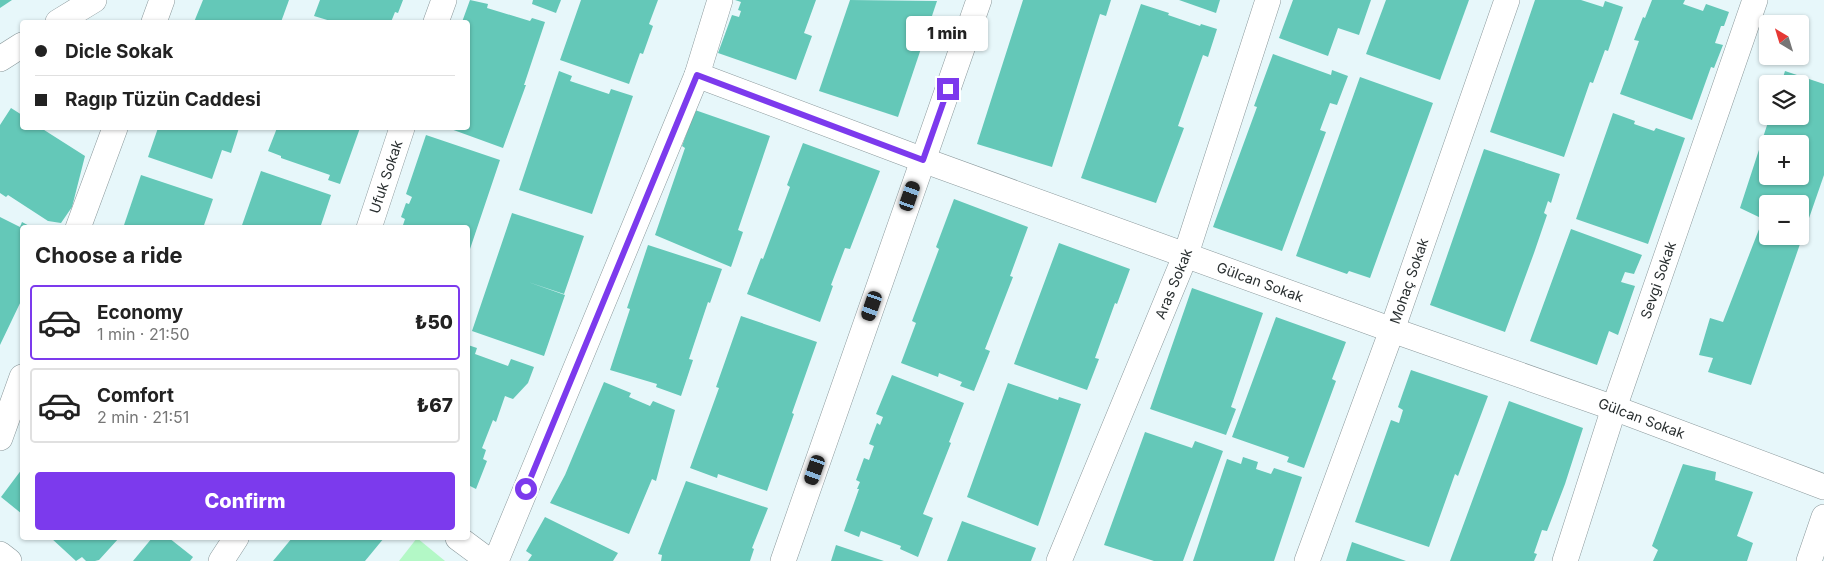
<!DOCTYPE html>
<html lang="en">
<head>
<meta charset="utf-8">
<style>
  body { margin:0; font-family:Inter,sans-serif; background:#f6f6f6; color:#222; height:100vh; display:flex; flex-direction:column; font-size:19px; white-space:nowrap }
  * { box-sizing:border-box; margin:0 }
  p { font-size:16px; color:#767676 }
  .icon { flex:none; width:28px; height:28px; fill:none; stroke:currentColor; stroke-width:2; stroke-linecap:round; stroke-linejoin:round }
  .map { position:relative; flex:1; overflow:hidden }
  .details { position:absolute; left:20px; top:225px; width:450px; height:315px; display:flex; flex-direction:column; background:#fff; border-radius:5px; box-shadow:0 1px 4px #0004 }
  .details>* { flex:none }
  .top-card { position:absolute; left:20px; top:20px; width:450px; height:110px; border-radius:5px; box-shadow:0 1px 4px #0004; display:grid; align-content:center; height:110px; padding:0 15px; background:#fff }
  .needle { width:32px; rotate:322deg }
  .buttons { position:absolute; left:1759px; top:15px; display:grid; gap:10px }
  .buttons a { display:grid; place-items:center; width:50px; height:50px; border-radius:5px; background:#fff; box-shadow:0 1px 4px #0004; font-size:25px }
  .end { position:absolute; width:22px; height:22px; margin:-11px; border:6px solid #7c3aed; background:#fff; box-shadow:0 0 0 2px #fff }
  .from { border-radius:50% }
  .bubble { position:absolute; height:35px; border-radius:5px; background:#fff; box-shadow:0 1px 4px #0004; font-size:16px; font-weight:800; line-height:35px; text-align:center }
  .car { position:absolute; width:15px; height:30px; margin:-15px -8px; border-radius:6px; box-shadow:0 0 4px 1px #0007; background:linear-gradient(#222 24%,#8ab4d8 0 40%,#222 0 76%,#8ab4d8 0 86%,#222 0) }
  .top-card b { display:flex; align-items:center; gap:18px; height:48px; font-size:19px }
  .top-card b+b { border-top:1px solid #e0e0e0 }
  .top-card i { width:12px; height:12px; background:#222 }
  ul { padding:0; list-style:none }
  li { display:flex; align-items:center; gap:15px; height:75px; margin:0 10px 8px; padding:0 5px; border:2px solid #e0e0e0; border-radius:5px }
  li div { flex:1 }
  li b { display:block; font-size:19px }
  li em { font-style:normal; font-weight:800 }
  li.on { border-color:#7c3aed }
  li>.icon { width:45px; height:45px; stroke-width:1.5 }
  h2 { padding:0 15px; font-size:22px; line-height:60px }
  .button { display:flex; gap:10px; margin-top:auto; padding:10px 15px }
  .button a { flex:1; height:58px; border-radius:5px; background:#7c3aed; color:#fff; font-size:20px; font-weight:800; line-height:58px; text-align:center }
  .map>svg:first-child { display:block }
  .green { fill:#b3f8c6 }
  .building { fill:#64c8b8; fill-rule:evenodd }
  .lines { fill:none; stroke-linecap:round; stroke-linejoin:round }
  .street-casing { stroke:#8b999c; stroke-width:26 }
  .street { stroke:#fff; stroke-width:25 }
  .route { stroke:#7c3aed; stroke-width:6 }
  .labels { text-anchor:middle; stroke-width:4; stroke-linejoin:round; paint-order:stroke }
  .street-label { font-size:14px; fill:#292f30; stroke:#fff }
</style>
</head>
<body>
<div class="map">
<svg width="1824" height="561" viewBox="0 0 1824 561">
  <rect width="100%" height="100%" fill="#e7f7fa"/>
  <!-- green -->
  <polygon class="green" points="417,538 445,561 399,561"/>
  <!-- building -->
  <g class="building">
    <polygon points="0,0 12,0 0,8"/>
    <polygon points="203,0 289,0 281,22 194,22"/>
    <polygon points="320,0 403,0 398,13 395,12 391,22 334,22 314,16"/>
    <polygon points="470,0 488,4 487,8 530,21 532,18 545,22 524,85 526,85 503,148 448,128 468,128 468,22 462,22"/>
    <polygon points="533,0 561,0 556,13 532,4"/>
    <polygon points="581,0 658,0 649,24 653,26 643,54 640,53 629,84 560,60"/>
    <polygon points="735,0 816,0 804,33 812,36 796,80 718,53 732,15 739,17 741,11 738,10 741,2"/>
    <polygon points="850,0 937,1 898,117 819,91"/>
    <polygon points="1023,0 1111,0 1106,16 1100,14 1052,167 977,144"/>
    <polygon points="1179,0 1220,0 1216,13"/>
    <polygon points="1293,0 1371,0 1359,35 1338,28 1328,56 1279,38"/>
    <polygon points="1386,0 1469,0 1440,80 1366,54"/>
    <polygon points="1535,0 1581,0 1603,7 1605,1 1623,7 1608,51 1605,50 1593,83 1590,82 1564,157 1490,132"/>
    <polygon points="1652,0 1685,0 1683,4 1703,11 1706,4 1729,12 1724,26 1721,26 1715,43 1723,45 1714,68 1711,67 1692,120 1620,94 1639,41 1634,40 1643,17 1645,18"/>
    <polygon points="1141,4 1169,13 1168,15 1200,26 1201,24 1217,29 1208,57 1203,55 1178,126 1184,128 1156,203 1081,178"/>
    <polygon points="1273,54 1331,75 1332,70 1348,76 1337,105 1330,103 1320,130 1326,132 1282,251 1213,227 1257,107 1254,106"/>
    <polygon points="559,71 572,76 570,81 609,94 611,89 633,96 592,214 519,190"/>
    <path d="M1785,71L1824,84V175L1751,385L1708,372L1713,358L1699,355L1710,318L1723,322L1763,219L1740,208L1770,116H1800V84H1781ZM1768,144H1800V176H1768ZM1768,204H1800V236H1768Z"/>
    <polygon points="1360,77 1433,103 1370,278 1349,271 1347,274 1296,256"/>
    <polygon points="11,108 22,115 22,128 41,128 85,156 72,207 61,223 48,221 8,195 6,197 0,193 0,125"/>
    <polygon points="695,110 770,136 738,230 743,232 731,267 655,235 685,148 682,146"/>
    <polygon points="1613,113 1635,121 1634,124 1654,131 1656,128 1685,138 1648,244 1576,219"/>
    <polygon points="158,128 239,128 231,153 222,150 212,179 148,157"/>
    <polygon points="277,128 360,128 340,184 328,180 330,175 281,158 281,156 268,151"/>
    <polygon points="426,135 500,160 470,249 468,249 468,228 402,228 405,219 401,217 406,203 409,204 412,197 406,194"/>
    <polygon points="803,143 880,171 850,249 845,248 831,285 833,286 820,322 747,294 761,258 763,259 790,187 787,185"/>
    <polygon points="1484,149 1560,174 1551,203 1548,201 1544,213 1547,215 1534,253 1505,332 1430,305"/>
    <polygon points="261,171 331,195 320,228 241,228"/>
    <polygon points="141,175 213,199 203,228 123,228"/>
    <polygon points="954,199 1028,227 1010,276 1013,277 985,349 990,351 974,391 960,386 962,382 939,373 938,377 901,363 916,323 912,321 939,249 936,247"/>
    <polygon points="512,213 584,236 564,294 528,282 565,295 544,356 472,331"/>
    <polygon points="0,217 20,227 22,222 33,228 22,228 22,299 0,345"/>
    <polygon points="1571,229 1642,255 1634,274 1625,272 1621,282 1635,286 1618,335 1609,331 1597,365 1530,341"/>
    <polygon points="1059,243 1130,269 1117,304 1115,303 1095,358 1099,359 1087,390 1014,364"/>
    <polygon points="648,245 722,269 710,303 708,302 689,359 693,360 681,396 656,387 657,384 610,370 630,309 627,308"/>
    <polygon points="1192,288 1263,313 1231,407 1236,409 1226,435 1150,409"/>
    <polygon points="741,316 817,342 792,413 794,414 767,491 718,474 717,478 690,468 719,388 716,387"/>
    <polygon points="1276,317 1346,342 1332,379 1336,381 1304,468 1287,462 1289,457 1232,437"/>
    <polygon points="468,345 477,348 475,354 508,366 511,359 534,367 528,383 513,399 505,396 496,422 493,420 482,448 486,450 483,459 487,461 476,489 468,485"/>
    <polygon points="1411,370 1488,396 1458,476 1455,474 1429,547 1355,522 1391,420 1399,423 1403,410 1398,407"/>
    <polygon points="892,375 964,403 949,442 951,443 923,514 933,518 918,557 900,549 901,546 861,531 859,537 844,531 859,489 857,489 860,482 856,480 864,458 869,460 874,446 869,444 877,423 880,425 883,417 876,414"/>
    <polygon points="604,382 631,393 629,397 650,406 653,401 675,410 656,481 652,479 629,534 550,503 565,475"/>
    <polygon points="1008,383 1058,400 1059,397 1081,404 1038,526 967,497"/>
    <polygon points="1509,401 1583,428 1565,484 1547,531 1542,530 1534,553 1537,554 1534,561 1450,561"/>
    <polygon points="1145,432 1192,448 1195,441 1223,451 1183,561 1154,561 1104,545"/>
    <polygon points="1243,457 1258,462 1256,469 1271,474 1274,468 1302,477 1274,561 1193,561 1227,459 1241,464"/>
    <polygon points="1683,464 1716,472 1715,480 1753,492 1737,536 1753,543 1747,561 1653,561 1658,550 1652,546"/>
    <polygon points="22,469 22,514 1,497"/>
    <polygon points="686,481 768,508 752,548 754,549 750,561 661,561 662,555 658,554"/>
    <polygon points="545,517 618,553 613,561 528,561 532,555 526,551"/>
    <polygon points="962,521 1036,548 1031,561 947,561"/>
    <polygon points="51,538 119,538 99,560 95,561 86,561 82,557 76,561"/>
    <polygon points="152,538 169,538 193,557 190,561 133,561"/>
    <polygon points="292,538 384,538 365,561 273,561"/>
    <polygon points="1352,542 1406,561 1346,561"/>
    <polygon points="836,545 884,561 831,561"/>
  </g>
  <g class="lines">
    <!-- street casing -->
    <g class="street-casing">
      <g id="street">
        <polyline points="58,22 94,0"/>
        <polyline points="154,22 162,0"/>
        <polyline points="436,22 444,0"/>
        <polyline points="0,59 22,45"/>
        <path id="s1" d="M697,75L923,160L1392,330L1614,408L1824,487"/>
        <polyline points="78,228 115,128"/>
        <path id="s2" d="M369,228L402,128"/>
        <polyline points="0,438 22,377"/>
        <polyline points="458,538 489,561"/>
        <polyline points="0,554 9,561"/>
        <polyline points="221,561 236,538"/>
        <polyline points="496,561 697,75 720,0"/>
        <polyline points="783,561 979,0"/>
        <path id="s3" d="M1059,561L1186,254L1268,0"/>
        <path id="s4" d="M1307,561L1392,330L1507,0"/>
        <path id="s5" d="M1565,561L1614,408L1755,0"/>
        <polyline points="1809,561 1824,517"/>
      </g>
    </g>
    <!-- street -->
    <use href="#street" class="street"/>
  </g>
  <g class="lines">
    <!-- route -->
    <polyline class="route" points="526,489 697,75 923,160 948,89"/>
  </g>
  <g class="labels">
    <!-- street labels -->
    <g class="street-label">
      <text dy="5" stroke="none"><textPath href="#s2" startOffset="54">Ufuk Sokak</textPath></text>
      <text dy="5" stroke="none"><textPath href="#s5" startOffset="296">Sevgi Sokak</textPath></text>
      <text dy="5" stroke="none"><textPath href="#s1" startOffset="600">Gülcan Sokak</textPath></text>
      <text dy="5" stroke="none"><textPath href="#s4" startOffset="298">Mohaç Sokak</textPath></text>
      <text dy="5" stroke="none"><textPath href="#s3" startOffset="300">Aras Sokak</textPath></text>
      <text dy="5" stroke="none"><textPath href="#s1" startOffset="1005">Gülcan Sokak</textPath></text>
    </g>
  </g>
</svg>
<div class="buttons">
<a><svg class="needle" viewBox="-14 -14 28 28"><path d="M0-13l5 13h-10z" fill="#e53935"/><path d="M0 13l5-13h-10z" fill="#767676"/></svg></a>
<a><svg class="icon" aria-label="layers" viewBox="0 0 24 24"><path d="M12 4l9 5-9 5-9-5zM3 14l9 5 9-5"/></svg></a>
<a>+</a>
<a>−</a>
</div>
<i class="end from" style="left:526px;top:489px"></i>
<i class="end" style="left:948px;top:89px"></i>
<div class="bubble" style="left:906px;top:16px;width:82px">1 min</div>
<i class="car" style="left:910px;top:196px;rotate:19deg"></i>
<i class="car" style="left:872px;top:306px;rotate:199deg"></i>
<i class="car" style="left:815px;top:470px;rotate:199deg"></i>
<div class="top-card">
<b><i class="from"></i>Dicle Sokak</b>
<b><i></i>Ragıp Tüzün Caddesi</b>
</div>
<section class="details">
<h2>Choose a ride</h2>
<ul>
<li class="on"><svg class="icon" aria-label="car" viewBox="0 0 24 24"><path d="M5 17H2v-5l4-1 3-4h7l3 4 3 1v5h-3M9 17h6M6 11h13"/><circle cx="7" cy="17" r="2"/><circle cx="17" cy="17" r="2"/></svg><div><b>Economy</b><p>1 min · 21:50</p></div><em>₺50</em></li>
<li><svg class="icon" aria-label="car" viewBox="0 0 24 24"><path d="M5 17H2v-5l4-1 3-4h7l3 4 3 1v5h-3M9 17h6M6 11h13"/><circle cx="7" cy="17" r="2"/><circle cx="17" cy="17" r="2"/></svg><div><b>Comfort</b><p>2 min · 21:51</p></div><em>₺67</em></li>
</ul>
<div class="button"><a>Confirm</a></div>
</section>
</div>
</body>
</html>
